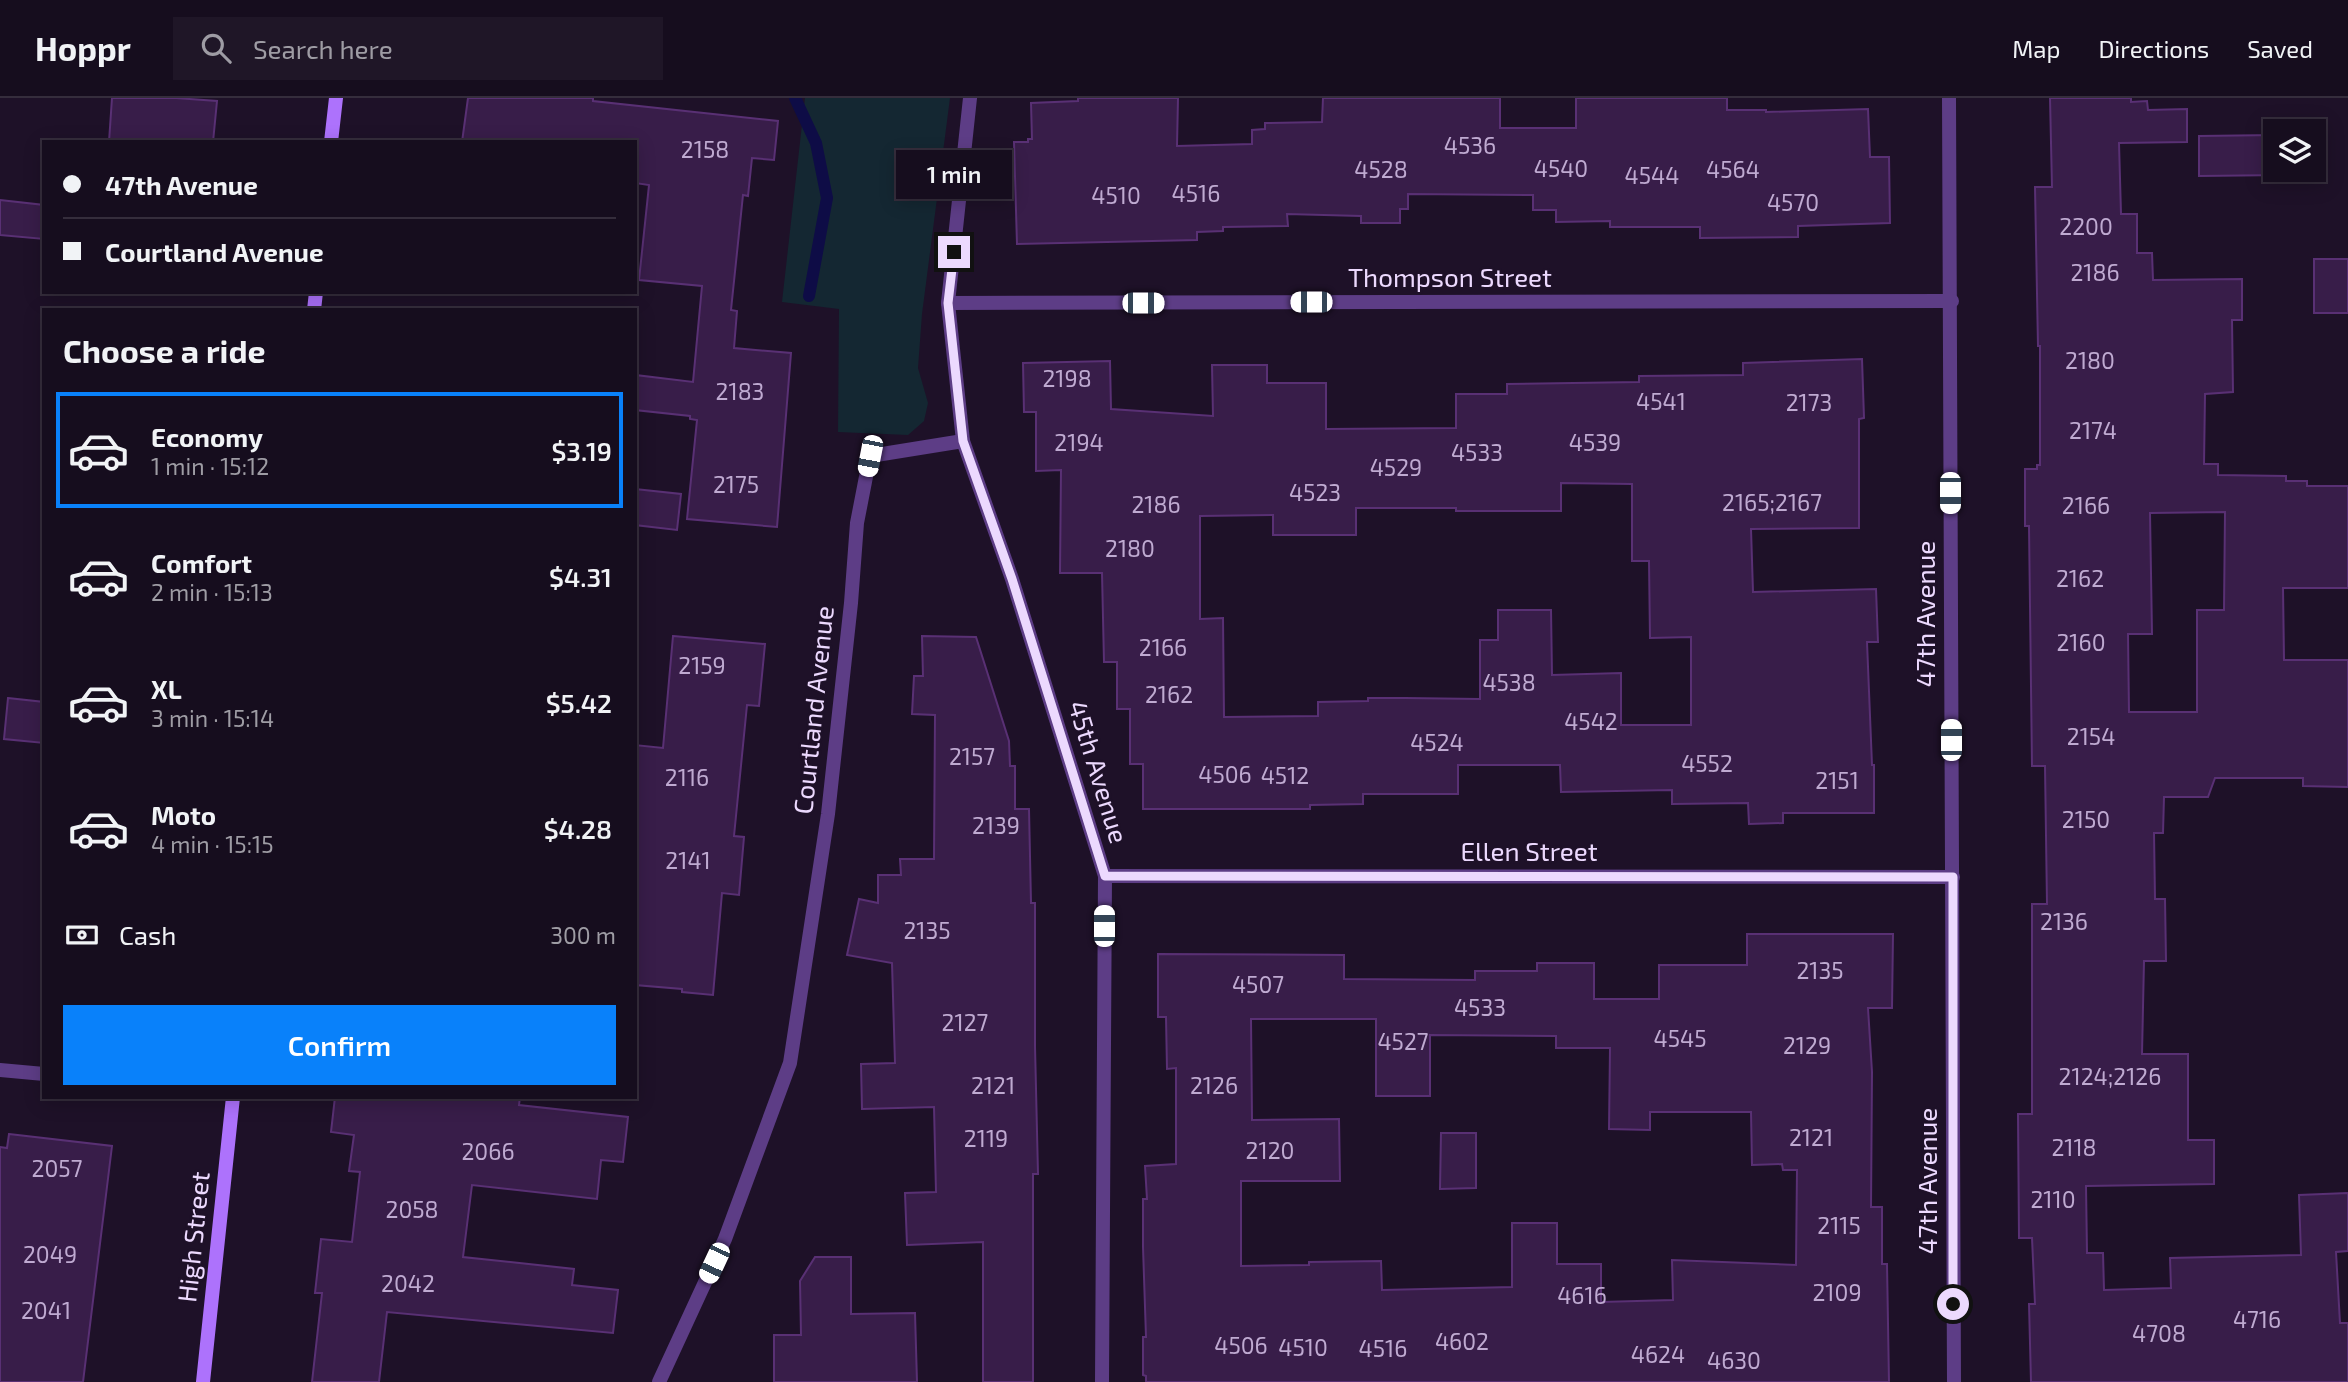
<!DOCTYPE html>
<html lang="en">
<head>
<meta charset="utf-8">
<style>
  body { margin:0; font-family:"Exo 2",sans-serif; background:#1f1627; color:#f1f3f6; height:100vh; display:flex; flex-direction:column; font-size:26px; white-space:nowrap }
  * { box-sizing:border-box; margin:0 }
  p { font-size:23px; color:#9e9ca4 }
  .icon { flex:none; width:38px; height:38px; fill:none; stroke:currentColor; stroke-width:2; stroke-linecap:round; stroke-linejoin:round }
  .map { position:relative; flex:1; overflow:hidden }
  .details { position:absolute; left:42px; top:210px; width:595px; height:791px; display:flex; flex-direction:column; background:#160d1e; border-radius:0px; box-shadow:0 4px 18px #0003,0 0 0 2px #352d3c }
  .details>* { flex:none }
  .guide { position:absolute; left:42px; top:42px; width:595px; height:154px; border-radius:0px; box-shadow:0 4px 18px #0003,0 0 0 2px #352d3c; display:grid; align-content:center; height:154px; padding:0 21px; background:#160d1e }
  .controls { position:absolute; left:2263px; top:21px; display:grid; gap:14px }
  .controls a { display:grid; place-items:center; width:63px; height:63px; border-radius:0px; background:#160d1e; box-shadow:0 4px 18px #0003,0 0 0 2px #352d3c; font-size:35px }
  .end { position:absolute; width:32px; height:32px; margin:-16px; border:9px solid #ecd9fe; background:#111; box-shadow:0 0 0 4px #111 }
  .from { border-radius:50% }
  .bubble { position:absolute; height:49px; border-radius:0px; background:#160d1e; box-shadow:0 4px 18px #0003,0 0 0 2px #352d3c; font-size:23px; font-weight:600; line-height:49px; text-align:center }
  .car { position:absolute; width:21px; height:42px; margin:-21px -10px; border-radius:9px; box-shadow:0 0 5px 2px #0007; background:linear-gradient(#fff 24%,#345 0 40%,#fff 0 76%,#345 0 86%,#fff 0) }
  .guide b { display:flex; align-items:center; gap:24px; height:66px; font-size:26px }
  .guide b+b { border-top:2px solid #352d3c }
  .guide i { width:18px; height:18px; background:#f1f3f6 }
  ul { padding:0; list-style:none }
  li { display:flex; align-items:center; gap:21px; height:116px; margin:0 14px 10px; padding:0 7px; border:4px solid transparent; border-radius:0px }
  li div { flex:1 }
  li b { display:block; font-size:26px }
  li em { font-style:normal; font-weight:600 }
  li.selected { border-color:#0981fa }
  li>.icon { width:63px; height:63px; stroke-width:1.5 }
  h2 { padding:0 21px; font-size:32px; line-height:84px }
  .pay { display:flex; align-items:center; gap:18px; height:77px; padding:0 21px; font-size:26px }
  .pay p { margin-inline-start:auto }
  .action { display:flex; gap:14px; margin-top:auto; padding:14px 21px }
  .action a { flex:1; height:80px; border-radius:0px; background:#0981fa; color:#fff; font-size:28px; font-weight:600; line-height:80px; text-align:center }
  header { display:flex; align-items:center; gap:42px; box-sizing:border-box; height:98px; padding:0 35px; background:#160d1e; border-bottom:2px solid #352d3c }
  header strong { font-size:33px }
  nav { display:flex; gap:38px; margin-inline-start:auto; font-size:24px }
  .search { width:490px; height:63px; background:#1f1627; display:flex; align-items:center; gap:18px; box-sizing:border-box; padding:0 24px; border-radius:0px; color:#9e9ca4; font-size:26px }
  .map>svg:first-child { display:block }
  .green { fill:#142732 }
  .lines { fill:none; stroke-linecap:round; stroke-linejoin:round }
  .stream { stroke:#0e0c46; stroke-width:12 }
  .building { fill:#381d49; stroke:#593074; stroke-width:2; fill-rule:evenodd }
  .minor { stroke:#5d3d86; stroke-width:14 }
  .secondary { stroke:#ad72fc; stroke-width:14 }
  .route { stroke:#ecd9fe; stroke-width:9 }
  .labels { text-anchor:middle; stroke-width:5; stroke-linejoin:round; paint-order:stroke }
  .number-label { font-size:23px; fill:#bfaad1 }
  .street-label { font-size:26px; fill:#ecd9fe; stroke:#1e1128 }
</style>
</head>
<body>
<header>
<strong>Hoppr</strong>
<div class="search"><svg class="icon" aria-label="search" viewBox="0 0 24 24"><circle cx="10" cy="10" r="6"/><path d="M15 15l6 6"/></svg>Search here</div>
<nav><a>Map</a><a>Directions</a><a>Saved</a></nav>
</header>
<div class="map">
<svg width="2348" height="1284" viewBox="0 0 2348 1284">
  <rect width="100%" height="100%" fill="#1e1128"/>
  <!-- green -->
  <polygon class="green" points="805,0 950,0 922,216 918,270 928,305 924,323 908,337 838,334 839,211 782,204"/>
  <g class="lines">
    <!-- stream -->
    <polyline class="stream" points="795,0 816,45 827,100 809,198"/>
  </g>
  <!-- building -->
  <g class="building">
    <polygon points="112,0 176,0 217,3 213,44 109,44"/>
    <polygon points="468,0 593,0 593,3 778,23 774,62 752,60 748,98 743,97 731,212 737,213 734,250 791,255 777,429 687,421 697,322 690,321 690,318 635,312 635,277 693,284 702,188 639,182 649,87 635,85 635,44 462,44"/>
    <polygon points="1078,0 1178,0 1177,48 1252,46 1252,32 1265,31 1265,25 1322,24 1323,0 1500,0 1500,30 1576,30 1576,0 1727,0 1727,12 1766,12 1766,14 1868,11 1870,59 1889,59 1890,125 1798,128 1798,139 1700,140 1700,129 1610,129 1610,123 1556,124 1556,112 1533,112 1533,97 1408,96 1408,111 1400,111 1400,125 1361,125 1361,118 1287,116 1288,128 1223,129 1223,133 1197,134 1197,142 1017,146 1014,44 1028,44 1028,41 1032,41 1031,5 1078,3"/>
    <path d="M2050,0H2131V4L2147,3L2148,12L2187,11V44L2119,45L2121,116H2137V155H2152L2153,182L2242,181V222H2232L2233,294L2205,296L2204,366H2218V377L2286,378V383H2307V388H2348V490H2283L2284,562H2348V689L2303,688V680H2215L2208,699H2164L2163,735H2154L2155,801H2165L2166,863H2144L2142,956H2188V1042H2214V1086L2086,1088L2087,1155H2103L2104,1192L2171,1190L2170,1160L2301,1157L2299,1097L2348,1095V1153L2336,1154L2340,1225H2348V1284H2031L2029,1206H2035L2032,1140H2019L2018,1016H2032V806H2047L2045,668H2032L2029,428H2025V371H2037V367H2040V248H2038L2035,89H2052ZM2225,414L2224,512H2197V614H2129L2128,536H2152L2150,415Z"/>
    <polygon points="2275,37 2275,72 2284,72 2284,77 2199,78 2199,38"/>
    <polygon points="0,102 44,107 44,141 0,137"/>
    <rect x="2314" y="161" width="34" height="54"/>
    <path d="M1862,261L1864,320L1859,321V430L1751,431L1753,494L1876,491L1878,544H1867L1872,667H1874V715H1783V725L1749,726L1748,705L1672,706V692L1561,694L1560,667H1458V696H1363V706L1310,707V711H1143V666H1130V611H1117V564H1104L1102,475H1060L1061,372L1036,373V314H1024L1023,265L1110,263L1111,311L1213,318L1212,267H1267V285H1326V331L1456,330V296H1507V286L1639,284V278L1743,277V265ZM1561,385L1632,386V463H1649L1650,540L1691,539V627H1621V575L1552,577L1551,512H1498V542H1480V601L1405,600H1368V603L1318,604V618L1224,619L1223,520L1200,521V418L1273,417V437H1356V410H1456V413H1561Z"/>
    <polygon points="635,391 681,396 677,432 635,427"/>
    <polygon points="673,538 765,546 759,608 747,607 734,738 744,739 739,797 722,795 713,897 682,894 682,891 635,887 635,647 663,650"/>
    <polygon points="922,538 976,539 1009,643 1010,668 1015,668 1015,711 1029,711 1031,805 1035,805 1035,948 1038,1076 1033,1076 1033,1284 983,1284 983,1144 907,1147 905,1095 936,1094 934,1009 862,1011 861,966 895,965 892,865 847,857 859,801 878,805 878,777 901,777 900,761 934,761 935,617 912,616 914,578 923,578"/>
    <polygon points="8,600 44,604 44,645 4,641"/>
    <path d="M1747,836H1893L1892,910H1868L1872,974L1871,1109H1882V1166H1887L1889,1284H1146V1278L1143,1277V1239H1146L1143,1149V1101H1147L1145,1068L1176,1066V970L1167,971L1166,919H1158V856L1344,857V881L1475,882V873H1537V865H1594V901H1659V867H1747ZM1251,921H1376V998H1430V937L1556,938V950H1610L1609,1031L1650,1032V1014H1751L1752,1067L1782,1066L1783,1072H1797L1796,1167L1672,1162L1673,1202L1601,1204V1166H1557V1125H1512V1189L1382,1192L1381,1163L1309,1164V1167L1241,1168V1083H1340L1339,1021L1252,1022Z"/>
    <polygon points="335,999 520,999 519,1007 628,1019 623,1064 601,1062 597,1101 472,1087 463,1159 574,1171 572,1187 618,1192 613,1235 387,1214 379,1284 312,1284 322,1195 315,1195 321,1141 352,1144 360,1074 349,1073 354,1037 331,1034"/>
    <polygon points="1441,1035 1476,1035 1476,1090 1440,1091"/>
    <polygon points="9,1036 112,1048 83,1284 0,1284 0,1049 7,1050"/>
    <polygon points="815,1159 851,1159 851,1216 915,1215 917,1284 774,1284 774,1237 801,1237 800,1183"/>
  </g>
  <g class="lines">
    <!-- minor -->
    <g class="minor">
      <polyline points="970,0 948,205 963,343 1012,481 1105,778 1102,1284"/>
      <polyline points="1949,0 1954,1284"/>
      <polyline points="948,205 1952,203"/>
      <polyline points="1105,778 1953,779"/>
      <polyline points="0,972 44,976"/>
      <polyline points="659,1284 725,1141 790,965 828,716 851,505 857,425 870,358 963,343"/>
    </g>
    <!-- secondary -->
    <g class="secondary">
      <polyline points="331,44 336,0"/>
      <polyline points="314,212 316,194"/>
      <polyline points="203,1284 233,999"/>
    </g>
  </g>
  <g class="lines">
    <!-- route -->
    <polyline class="route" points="954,154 948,205 963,343 1012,481 1105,778 1953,779 1953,1206"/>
  </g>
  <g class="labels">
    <!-- number labels -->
    <g class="number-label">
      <text x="1470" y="56">4536</text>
      <text x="705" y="60">2158</text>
      <text x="1561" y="79">4540</text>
      <text x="1381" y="80">4528</text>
      <text x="1733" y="80">4564</text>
      <text x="1652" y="86">4544</text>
      <text x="1196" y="104">4516</text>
      <text x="1116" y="106">4510</text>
      <text x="1793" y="113">4570</text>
      <text x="2086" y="137">2200</text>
      <text x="2095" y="183">2186</text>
      <text x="2090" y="271">2180</text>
      <text x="1067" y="289">2198</text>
      <text x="740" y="302">2183</text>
      <text x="1661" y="312">4541</text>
      <text x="1809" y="313">2173</text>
      <text x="2093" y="341">2174</text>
      <text x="1079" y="353">2194</text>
      <text x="1595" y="353">4539</text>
      <text x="1477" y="363">4533</text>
      <text x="1396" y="378">4529</text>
      <text x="736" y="395">2175</text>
      <text x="1315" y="403">4523</text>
      <text x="1772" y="413">2165;2167</text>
      <text x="1156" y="415">2186</text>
      <text x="2086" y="416">2166</text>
      <text x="1130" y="459">2180</text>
      <text x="2080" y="489">2162</text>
      <text x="2081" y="553">2160</text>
      <text x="1163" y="558">2166</text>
      <text x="702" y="576">2159</text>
      <text x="1509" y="593">4538</text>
      <text x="1169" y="605">2162</text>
      <text x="1591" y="632">4542</text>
      <text x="2091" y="647">2154</text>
      <text x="1437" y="653">4524</text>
      <text x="972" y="667">2157</text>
      <text x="1707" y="674">4552</text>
      <text x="1225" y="685">4506</text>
      <text x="1285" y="686">4512</text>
      <text x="687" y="688">2116</text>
      <text x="1837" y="691">2151</text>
      <text x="2086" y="730">2150</text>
      <text x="996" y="736">2139</text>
      <text x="688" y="771">2141</text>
      <text x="2064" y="832">2136</text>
      <text x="927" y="841">2135</text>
      <text x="1820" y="881">2135</text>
      <text x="1258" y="895">4507</text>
      <text x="1480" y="918">4533</text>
      <text x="965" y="933">2127</text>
      <text x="1680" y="949">4545</text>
      <text x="1403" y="952">4527</text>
      <text x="1807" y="956">2129</text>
      <text x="2110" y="987">2124;2126</text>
      <text x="993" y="996">2121</text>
      <text x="1214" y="996">2126</text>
      <text x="1811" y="1048">2121</text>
      <text x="986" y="1049">2119</text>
      <text x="2074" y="1058">2118</text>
      <text x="1270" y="1061">2120</text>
      <text x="488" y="1062">2066</text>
      <text x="57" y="1079">2057</text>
      <text x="2053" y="1110">2110</text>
      <text x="412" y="1120">2058</text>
      <text x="1839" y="1136">2115</text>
      <text x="50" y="1165">2049</text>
      <text x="408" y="1194">2042</text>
      <text x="1837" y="1203">2109</text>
      <text x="1582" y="1206">4616</text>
      <text x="46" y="1221">2041</text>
      <text x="2257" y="1230">4716</text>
      <text x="2159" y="1244">4708</text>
      <text x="1462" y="1252">4602</text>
      <text x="1241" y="1256">4506</text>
      <text x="1303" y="1258">4510</text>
      <text x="1383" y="1259">4516</text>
      <text x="1658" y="1265">4624</text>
      <text x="1734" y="1271">4630</text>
    </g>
    <!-- street labels -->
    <g class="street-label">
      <text x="1450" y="189">Thompson Street</text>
      <text transform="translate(1926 516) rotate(-90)" y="9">47th Avenue</text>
      <text transform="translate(814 612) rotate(-84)" y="9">Courtland Avenue</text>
      <text transform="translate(1098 674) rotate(73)" y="9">45th Avenue</text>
      <text x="1529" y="763">Ellen Street</text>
      <text transform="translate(1928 1083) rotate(-90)" y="9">47th Avenue</text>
      <text transform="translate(194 1139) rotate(-84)" y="9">High Street</text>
    </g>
  </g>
</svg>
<div class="controls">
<a><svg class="icon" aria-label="layers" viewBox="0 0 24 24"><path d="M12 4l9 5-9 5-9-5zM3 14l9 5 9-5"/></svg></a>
</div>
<i class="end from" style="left:1953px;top:1206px"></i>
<i class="end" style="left:954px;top:154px"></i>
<div class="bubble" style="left:896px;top:52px;width:116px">1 min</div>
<i class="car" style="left:1311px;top:204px;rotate:270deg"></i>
<i class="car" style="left:1143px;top:205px;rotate:90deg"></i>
<i class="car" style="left:870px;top:358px;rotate:191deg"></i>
<i class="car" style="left:1950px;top:395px;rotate:180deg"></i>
<i class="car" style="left:1951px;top:642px;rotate:0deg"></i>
<i class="car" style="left:1104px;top:828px;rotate:0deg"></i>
<i class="car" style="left:714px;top:1165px;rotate:205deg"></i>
<div class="guide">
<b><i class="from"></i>47th Avenue</b>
<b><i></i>Courtland Avenue</b>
</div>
<section class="details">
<h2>Choose a ride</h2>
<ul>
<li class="selected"><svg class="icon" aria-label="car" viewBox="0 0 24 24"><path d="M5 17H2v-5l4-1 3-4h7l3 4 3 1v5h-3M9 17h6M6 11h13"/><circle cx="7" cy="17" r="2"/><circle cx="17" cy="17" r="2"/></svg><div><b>Economy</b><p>1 min · 15:12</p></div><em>$3.19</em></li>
<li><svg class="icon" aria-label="car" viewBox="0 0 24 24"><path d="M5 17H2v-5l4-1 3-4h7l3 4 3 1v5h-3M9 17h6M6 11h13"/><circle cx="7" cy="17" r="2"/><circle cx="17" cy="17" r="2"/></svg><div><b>Comfort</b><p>2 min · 15:13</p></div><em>$4.31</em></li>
<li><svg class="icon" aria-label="car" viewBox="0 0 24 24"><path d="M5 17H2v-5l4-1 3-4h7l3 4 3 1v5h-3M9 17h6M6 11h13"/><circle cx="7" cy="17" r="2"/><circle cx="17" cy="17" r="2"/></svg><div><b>XL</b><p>3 min · 15:14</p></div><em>$5.42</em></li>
<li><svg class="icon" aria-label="car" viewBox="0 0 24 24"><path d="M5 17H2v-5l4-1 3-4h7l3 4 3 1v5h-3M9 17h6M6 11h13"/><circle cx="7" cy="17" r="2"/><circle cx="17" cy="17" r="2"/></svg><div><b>Moto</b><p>4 min · 15:15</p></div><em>$4.28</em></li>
</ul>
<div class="pay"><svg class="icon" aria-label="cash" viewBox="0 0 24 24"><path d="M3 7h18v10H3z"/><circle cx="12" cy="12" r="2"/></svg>Cash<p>300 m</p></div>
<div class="action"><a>Confirm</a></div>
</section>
</div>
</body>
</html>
